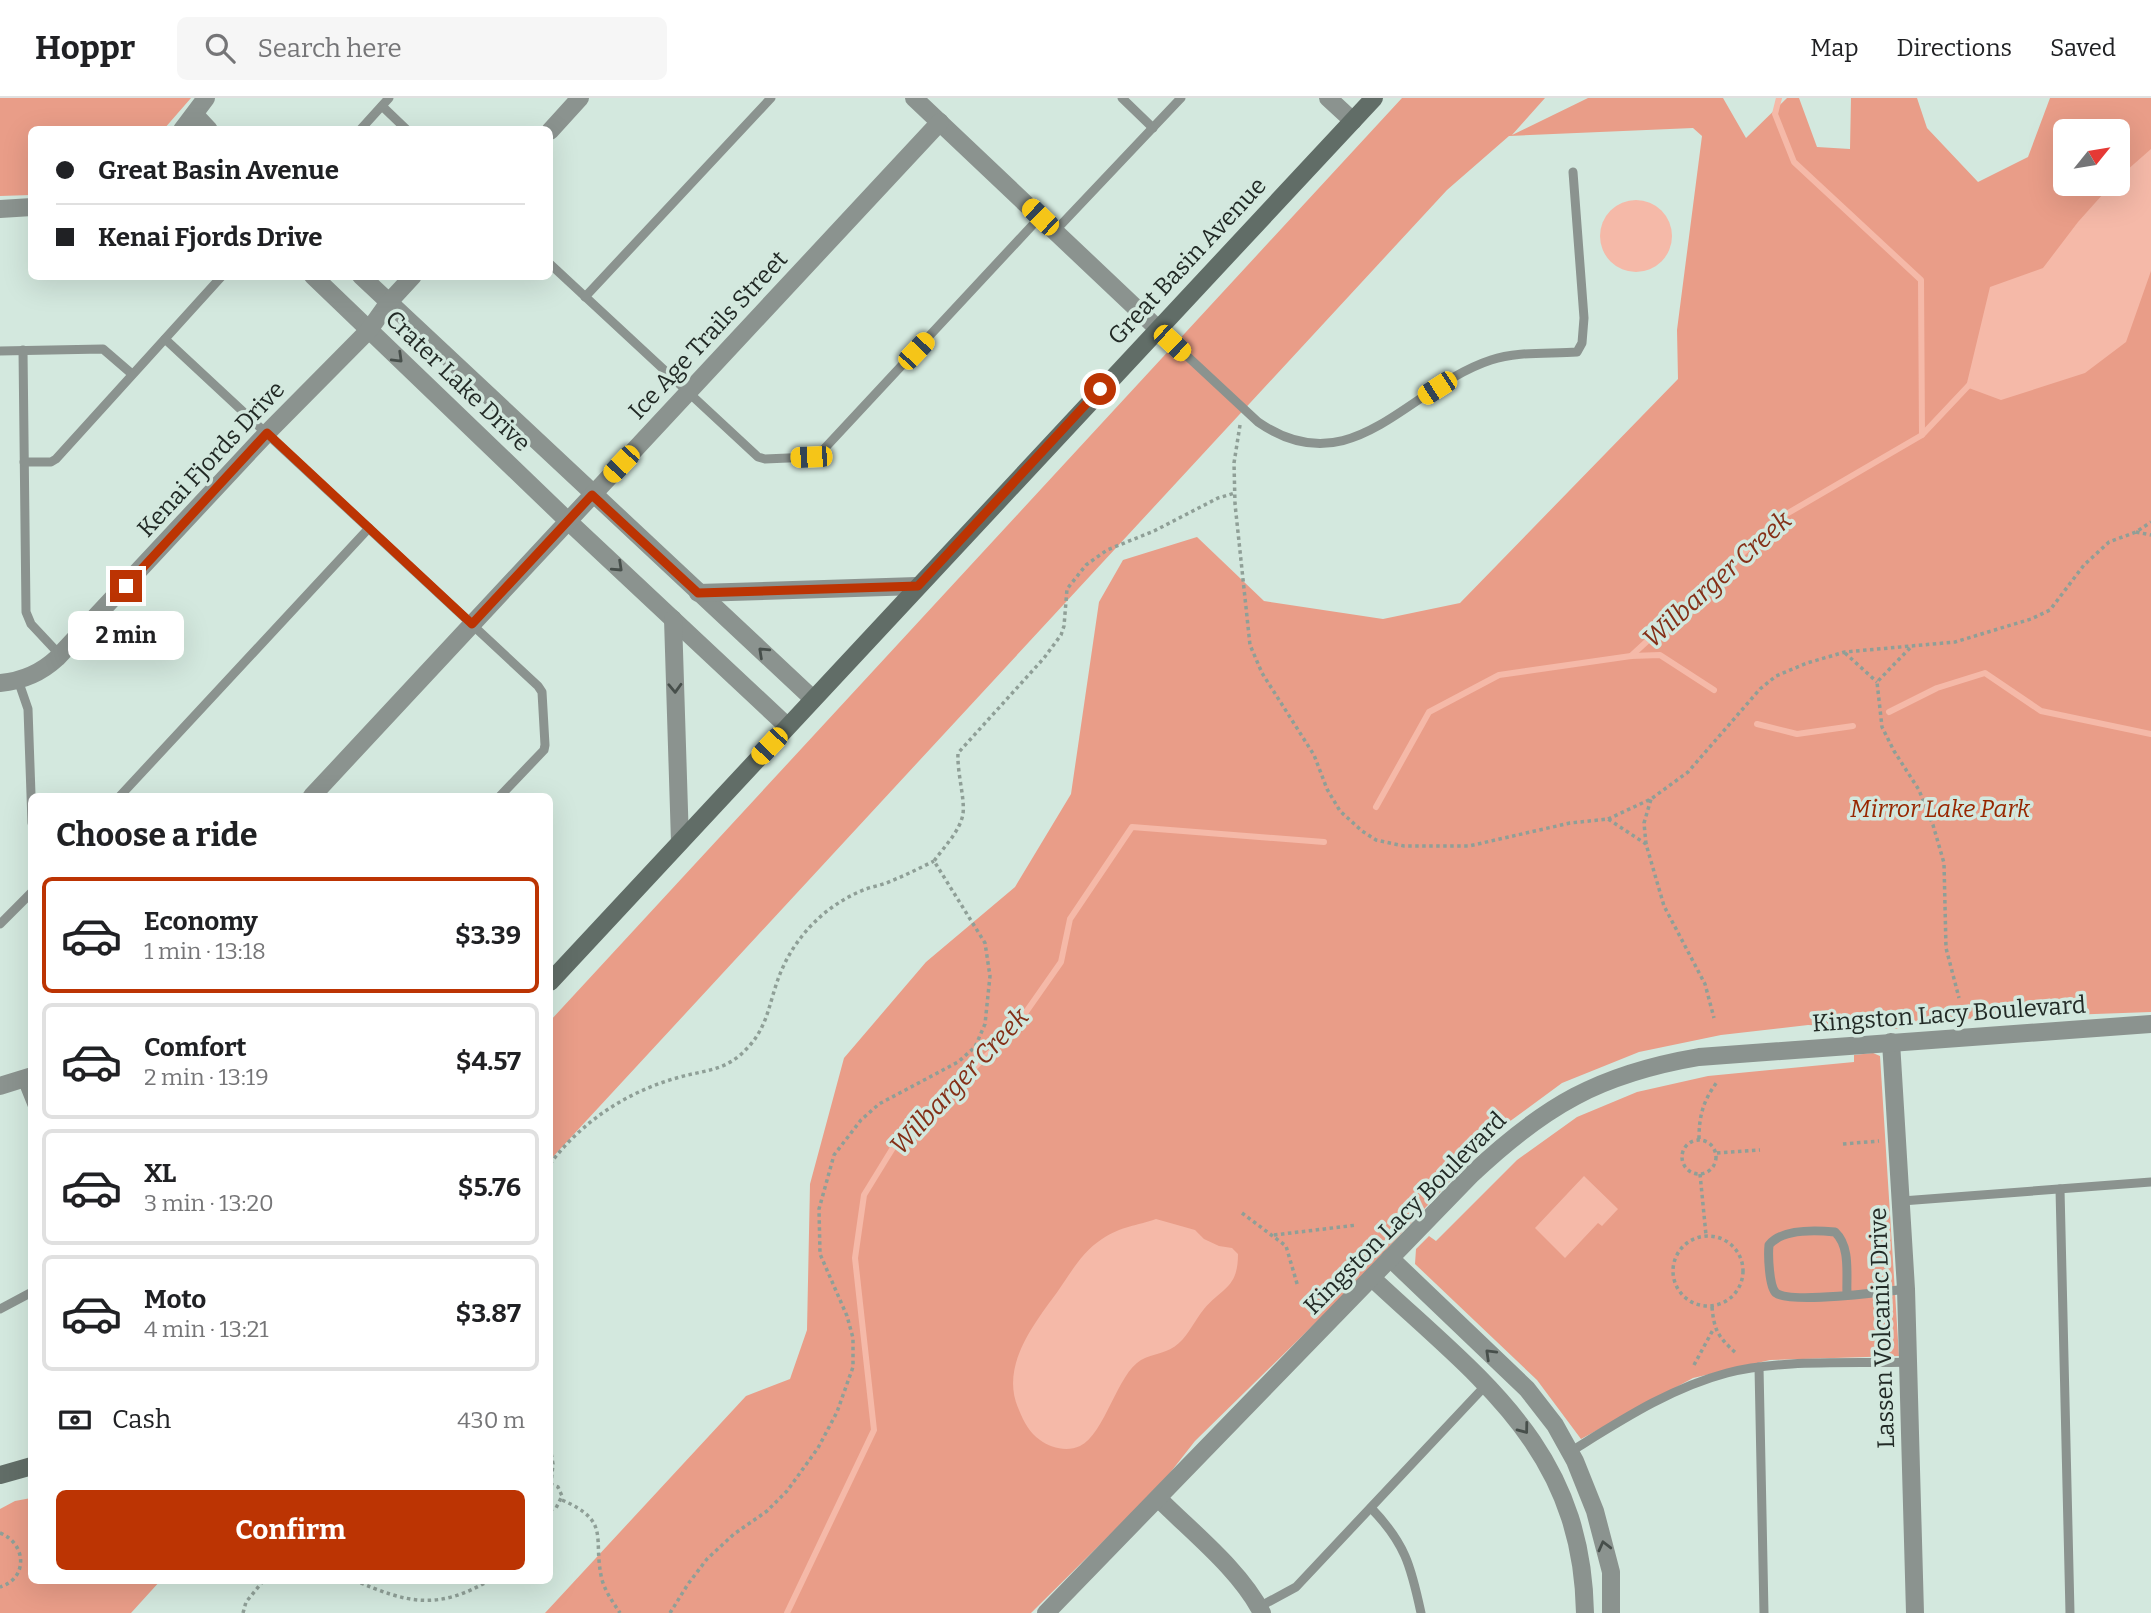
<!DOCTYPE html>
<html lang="en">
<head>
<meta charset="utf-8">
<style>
  body { margin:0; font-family:Bitter,serif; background:#f6f6f6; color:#202124; height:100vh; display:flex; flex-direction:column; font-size:26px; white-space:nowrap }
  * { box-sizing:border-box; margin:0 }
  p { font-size:23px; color:#757577 }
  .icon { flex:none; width:38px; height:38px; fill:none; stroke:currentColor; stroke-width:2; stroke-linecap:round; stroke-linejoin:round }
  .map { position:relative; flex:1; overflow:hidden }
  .details { position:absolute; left:28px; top:695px; width:525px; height:791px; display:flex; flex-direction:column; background:#fff; border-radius:10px; box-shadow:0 7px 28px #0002 }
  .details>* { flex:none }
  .hud { position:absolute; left:28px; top:28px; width:525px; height:154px; border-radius:10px; box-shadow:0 7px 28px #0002; display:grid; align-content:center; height:154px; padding:0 28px; background:#fff }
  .needle { width:46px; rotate:60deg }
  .controls { position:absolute; left:2053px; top:21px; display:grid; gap:14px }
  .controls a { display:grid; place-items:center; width:77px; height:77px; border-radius:10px; background:#fff; box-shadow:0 7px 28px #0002; font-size:35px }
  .end { position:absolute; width:32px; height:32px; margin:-16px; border:9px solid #bc3403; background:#fff; box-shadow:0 0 0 4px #fff }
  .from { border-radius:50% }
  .bubble { position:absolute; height:49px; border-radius:10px; background:#fff; box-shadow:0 7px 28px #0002; font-size:23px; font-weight:700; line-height:49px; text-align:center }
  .car { position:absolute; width:21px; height:42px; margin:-21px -10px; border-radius:9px; box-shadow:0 0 5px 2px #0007; background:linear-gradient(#f5c518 24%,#345 0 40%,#f5c518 0 76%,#345 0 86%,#f5c518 0) }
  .hud b { display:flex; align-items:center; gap:24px; height:66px; font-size:26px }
  .hud b+b { border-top:2px solid #e0e0e0 }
  .hud i { width:18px; height:18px; background:#202124 }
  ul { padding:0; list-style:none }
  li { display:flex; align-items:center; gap:21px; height:116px; margin:0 14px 10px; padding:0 14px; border:4px solid #e0e0e0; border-radius:10px }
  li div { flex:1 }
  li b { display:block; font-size:26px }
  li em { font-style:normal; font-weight:700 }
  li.on { border-color:#bc3403 }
  li>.icon { width:63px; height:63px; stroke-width:1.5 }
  h2 { padding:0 28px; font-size:32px; line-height:84px }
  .pay { display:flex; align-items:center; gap:18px; height:77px; padding:0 28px; font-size:26px }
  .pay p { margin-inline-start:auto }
  .primary-button { display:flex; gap:14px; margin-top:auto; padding:14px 28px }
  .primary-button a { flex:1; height:80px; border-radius:10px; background:#bc3403; color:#fff; font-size:28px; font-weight:700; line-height:80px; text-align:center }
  header { display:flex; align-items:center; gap:42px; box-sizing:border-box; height:98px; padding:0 35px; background:#fff; border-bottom:2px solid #e0e0e0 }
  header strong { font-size:33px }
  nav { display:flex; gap:38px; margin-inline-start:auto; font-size:24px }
  .search { width:490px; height:63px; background:#f6f6f6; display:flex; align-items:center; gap:18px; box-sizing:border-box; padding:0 24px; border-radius:10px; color:#757577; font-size:26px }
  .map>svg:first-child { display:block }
  .green { fill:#e99d88; fill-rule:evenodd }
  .water { fill:#f5b9a8 }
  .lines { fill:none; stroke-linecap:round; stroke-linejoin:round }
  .stream { stroke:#f5b9a8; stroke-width:6 }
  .path { stroke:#8f9f97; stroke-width:3.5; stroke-dasharray:3.5 3.5; stroke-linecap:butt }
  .lane { stroke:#8b938f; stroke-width:9 }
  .street { stroke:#8b938f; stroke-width:18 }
  .secondary { stroke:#616d67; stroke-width:18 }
  .oneway { stroke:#474f4b }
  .route { stroke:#bc3403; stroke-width:9 }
  .labels { text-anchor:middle; stroke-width:7; stroke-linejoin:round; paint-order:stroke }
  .street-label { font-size:24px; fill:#222a26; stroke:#d3e8de }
  .park-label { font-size:24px; font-style:italic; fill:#972700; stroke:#d3e8de }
  .water-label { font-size:26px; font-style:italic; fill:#842f17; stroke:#d3e8de }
</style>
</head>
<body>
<header>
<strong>Hoppr</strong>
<div class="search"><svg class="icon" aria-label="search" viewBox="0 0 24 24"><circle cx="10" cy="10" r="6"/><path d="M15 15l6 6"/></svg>Search here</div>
<nav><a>Map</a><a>Directions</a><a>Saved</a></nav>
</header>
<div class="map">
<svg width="2151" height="1515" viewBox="0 0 2151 1515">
  <rect width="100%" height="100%" fill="#d3e8de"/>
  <!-- green -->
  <g class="green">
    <polygon points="0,0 191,0 164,31 32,32 31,97 0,98"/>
    <path d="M1402,0H1545L1512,37L1588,0H1723L1746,40L1787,0H1799L1817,49L1850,51L1851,0H1917L1927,30L1978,84L2028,59L2050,0H2151V914L1959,921L1898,931L1808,927L1721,937L1639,954L1562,985L1498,1032L1340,1201L1195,1343L1162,1385L1031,1515H545L746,1298L790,1281L807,1232L810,1086L844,960L926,864L1015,789L1071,696L1099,504L1123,462L1197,439L1264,503L1383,521L1460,505L1678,281L1677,232L1702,38L1693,30L1509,38L1447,92L550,1062V923ZM2065,33H2118V86H2065Z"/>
    <polygon points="1873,955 1880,958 1899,1258 1770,1262 1693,1280 1581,1341 1537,1282 1415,1166 1416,1151 1429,1138 1436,1143 1517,1062 1577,1019 1637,994 1708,978 1854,964 1854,957"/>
    <polygon points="31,1400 32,1482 161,1482 131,1515 0,1515 0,1411 15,1403"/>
  </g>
  <!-- water -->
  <g class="water">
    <polygon points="2151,51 2151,173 2126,244 2085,275 2001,302 1966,289 1990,189 2043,170 2078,124 2112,86 2118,86 2118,80"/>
    <circle cx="1636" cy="138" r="36"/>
    <polygon points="1584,1078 1618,1111 1602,1128 1598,1125 1565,1160 1535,1130"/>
    <path d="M1156,1121L1195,1132L1204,1141L1219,1148L1232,1150L1238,1156C1238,1190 1223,1189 1204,1211C1195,1222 1189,1236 1179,1245C1168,1256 1153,1255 1141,1262C1117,1276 1105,1336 1080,1348C1067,1354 1051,1350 1040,1342C1029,1334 1024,1324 1019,1312C999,1269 1034,1226 1058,1193C1072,1173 1082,1154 1102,1141C1121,1128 1137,1128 1156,1121Z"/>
  </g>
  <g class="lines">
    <!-- stream -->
    <g class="stream">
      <polyline points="1922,337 1971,285"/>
      <polyline points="1631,558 1783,418 1922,337 1921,182 1794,64 1775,16 1779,0"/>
      <polyline points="1889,614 1937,590 1985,575 2041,613 2151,636"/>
      <polyline points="1757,626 1797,636 1853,628"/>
      <polyline points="1376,709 1429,614 1499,577 1631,558 1660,557 1714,592"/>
      <polyline points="787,1515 874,1332 855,1160 864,1097 899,1040 1012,934 1061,864 1070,821 1132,729 1324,744"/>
    </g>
    <!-- path -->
    <g class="path">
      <polyline points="1240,327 1234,365 1235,406 1250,547 1262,575 1314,657 1327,691 1340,713 1362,733 1376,742 1404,748 1469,748 1570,725 1608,721 1646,746 1664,808 1705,886 1714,920"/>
      <polyline points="2136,434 2151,437"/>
      <polyline points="1910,550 1877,584 1882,629 1894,653 1919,692 1933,727 1944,765 1946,850 1959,900"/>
      <polyline points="1845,555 1877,584"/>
      <polyline points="1608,721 1651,701 1688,674 1760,591 1776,578 1807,565 1845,554 1955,544 2031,521 2050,512 2084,467 2109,444 2136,434 2151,424"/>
      <polyline points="1646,746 1644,725 1651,701"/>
      <path d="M1699,1041C1699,1018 1703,1003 1717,984"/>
      <circle cx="1699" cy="1059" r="17"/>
      <polyline points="1843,1046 1879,1043"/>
      <polyline points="1717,1055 1760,1052"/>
      <path d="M550,1066C582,1023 628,993 680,979C701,973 721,973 739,958C771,931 767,904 783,869C799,834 829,805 866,791C874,788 883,787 891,783C906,777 920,770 934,763"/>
      <polyline points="1700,1076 1706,1137"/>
      <polyline points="1242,1115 1286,1148 1298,1189"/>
      <polyline points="1274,1137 1357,1127"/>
      <circle cx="1708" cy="1173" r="35"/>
      <path d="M1712,1209C1714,1232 1718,1239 1736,1255"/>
      <polyline points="1694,1267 1714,1230"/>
      <polyline points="550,1349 553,1366 551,1385"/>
      <polyline points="550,1386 558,1389 562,1398 556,1410 550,1412"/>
      <path d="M562,1402C612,1424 592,1439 602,1482C606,1495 613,1504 620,1515"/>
      <path d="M0,1435C26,1445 29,1480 0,1489"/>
      <path d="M354,1482C407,1505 437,1513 490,1482"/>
      <polyline points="243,1515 246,1504 264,1482"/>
      <path d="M670,1515L688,1486L707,1461L734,1436L767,1413L787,1393L818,1350L837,1314L853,1269V1240L847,1218L820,1156L819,1111L834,1057L861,1022L879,1006L958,964L975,949L985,926L990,878L985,845L934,763C944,749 960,733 963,716C965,700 957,675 958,655L1044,560L1061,537L1064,528L1067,491L1086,467L1107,452L1154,433L1218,400L1235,395"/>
    </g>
    <!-- lane -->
    <g class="lane">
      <polyline points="1122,0 1153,30"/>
      <polyline points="382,8 407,32"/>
      <polyline points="360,32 389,0"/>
      <polyline points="1055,133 1181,0"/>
      <polyline points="550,166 758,359 765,361 811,359 824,351 1040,119"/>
      <polyline points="585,199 771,0"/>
      <path d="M1158,231L1258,324C1352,389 1408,289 1491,262C1517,253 1550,256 1577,254L1582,245L1584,220L1573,74"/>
      <polyline points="165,241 538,588 542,594 545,647 544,652 500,698"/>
      <polyline points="23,252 26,514 31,526 60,557"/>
      <polyline points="0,253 103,251 132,276"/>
      <polyline points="24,364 51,364 56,361 222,178"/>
      <polyline points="18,582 28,611 32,725"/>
      <polyline points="120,698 369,430"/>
      <polyline points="0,826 32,794"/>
      <polyline points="22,982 32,1007"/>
      <polyline points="2060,1091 2070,1515"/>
      <polyline points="1902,1103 2151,1084"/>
      <path d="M1847,1197C1846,1177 1851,1149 1835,1134C1815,1132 1782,1131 1769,1147C1768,1157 1769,1189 1776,1195C1790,1206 1884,1194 1906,1191"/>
      <polyline points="0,1211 32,1194"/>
      <polyline points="1759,1269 1764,1515"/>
      <path d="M1570,1354C1620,1323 1670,1290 1727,1275C1780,1261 1854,1266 1909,1264"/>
      <path d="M1371,1410C1405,1445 1411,1468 1421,1515"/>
      <polyline points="1259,1509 1296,1489 1486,1287"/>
    </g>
    <!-- street -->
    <g class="street">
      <polyline points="914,0 1157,230"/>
      <polyline points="1328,0 1353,23"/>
      <polyline points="195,17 209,32"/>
      <polyline points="182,32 206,0"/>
      <polyline points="550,33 580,0"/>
      <polyline points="0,111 32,109"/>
      <polyline points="313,178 568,423 787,628"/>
      <polyline points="361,178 813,601"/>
      <polyline points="698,495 917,488"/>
      <polyline points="673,521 680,744"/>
      <path d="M0,585C22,583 41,575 57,560L267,335L369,232L389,204L413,178"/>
      <polyline points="312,698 940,24"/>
      <polyline points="1891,944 1906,1191 1915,1515"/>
      <polyline points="0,988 32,978"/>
      <polyline points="1390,1160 1527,1291 1555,1327 1575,1363 1595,1413 1611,1474 1611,1515"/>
      <path d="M1372,1180C1481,1282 1582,1350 1585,1515"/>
      <path d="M1159,1401C1193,1435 1240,1472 1262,1515"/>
      <path d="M1046,1515L1471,1077C1544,1008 1599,976 1699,959L2151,926"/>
    </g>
    <!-- secondary -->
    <g class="secondary">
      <polyline points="550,884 1374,0"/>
      <polyline points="0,1377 32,1368"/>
    </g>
  </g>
  <!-- one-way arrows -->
  <defs><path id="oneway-chevron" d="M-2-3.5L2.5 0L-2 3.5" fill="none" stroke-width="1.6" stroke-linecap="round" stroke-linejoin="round" transform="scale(1.75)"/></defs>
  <g class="oneway">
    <use href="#oneway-chevron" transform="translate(398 260) rotate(44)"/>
    <use href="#oneway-chevron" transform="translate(618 469) rotate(43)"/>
    <use href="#oneway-chevron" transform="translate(763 554) rotate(-137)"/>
    <use href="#oneway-chevron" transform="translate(675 590) rotate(88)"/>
    <use href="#oneway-chevron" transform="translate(1490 1256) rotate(-136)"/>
    <use href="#oneway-chevron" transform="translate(1524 1331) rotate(53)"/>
    <use href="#oneway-chevron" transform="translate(1604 1448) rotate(-104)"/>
  </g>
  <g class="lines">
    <!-- route -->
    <polyline class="route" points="126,488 267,335 472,526 592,397 698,495 918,488 1100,291"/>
  </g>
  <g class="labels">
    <!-- street labels -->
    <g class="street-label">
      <text transform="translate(1187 163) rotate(-47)" y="8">Great Basin Avenue</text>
      <text transform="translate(708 237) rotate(-47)" y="8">Ice Age Trails Street</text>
      <text transform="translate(458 283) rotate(44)" y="8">Crater Lake Drive</text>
      <text transform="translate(211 361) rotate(-47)" y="8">Kenai Fjords Drive</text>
      <text transform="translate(1949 916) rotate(-4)" y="8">Kingston Lacy Boulevard</text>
      <text transform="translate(1405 1115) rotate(-45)" y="8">Kingston Lacy Boulevard</text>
      <text transform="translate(1882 1230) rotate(-92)" y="8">Lassen Volcanic Drive</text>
    </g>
    <!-- park labels -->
    <g class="park-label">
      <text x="1940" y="719">Mirror Lake Park</text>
    </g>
    <!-- water labels -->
    <g class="water-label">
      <text transform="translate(1717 481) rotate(-42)" y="9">Wilbarger Creek</text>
      <text transform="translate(959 983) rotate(-47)" y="9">Wilbarger Creek</text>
    </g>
  </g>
</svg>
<div class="controls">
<a><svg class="needle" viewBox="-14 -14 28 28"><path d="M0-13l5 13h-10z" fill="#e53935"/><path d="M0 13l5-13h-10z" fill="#757577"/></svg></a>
</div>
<i class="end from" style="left:1100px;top:291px"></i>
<i class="end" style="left:126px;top:488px"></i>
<div class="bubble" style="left:68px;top:513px;width:116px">2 min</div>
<i class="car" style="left:1040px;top:119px;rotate:314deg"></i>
<i class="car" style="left:1172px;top:245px;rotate:133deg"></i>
<i class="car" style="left:916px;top:253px;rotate:43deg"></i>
<i class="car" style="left:1437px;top:290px;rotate:237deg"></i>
<i class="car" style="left:811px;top:359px;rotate:268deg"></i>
<i class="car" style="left:621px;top:366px;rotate:223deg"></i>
<i class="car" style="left:769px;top:648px;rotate:223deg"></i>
<div class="hud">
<b><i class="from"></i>Great Basin Avenue</b>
<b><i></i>Kenai Fjords Drive</b>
</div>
<section class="details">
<h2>Choose a ride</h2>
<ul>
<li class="on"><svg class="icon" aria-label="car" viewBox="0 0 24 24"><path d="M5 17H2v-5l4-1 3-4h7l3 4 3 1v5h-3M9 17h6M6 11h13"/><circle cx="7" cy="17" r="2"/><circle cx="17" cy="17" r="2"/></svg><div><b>Economy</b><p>1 min · 13:18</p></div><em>$3.39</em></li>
<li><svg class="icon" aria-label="car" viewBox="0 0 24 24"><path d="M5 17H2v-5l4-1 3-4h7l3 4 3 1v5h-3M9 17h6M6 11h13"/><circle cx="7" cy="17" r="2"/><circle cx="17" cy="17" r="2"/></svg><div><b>Comfort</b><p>2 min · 13:19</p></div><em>$4.57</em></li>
<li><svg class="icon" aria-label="car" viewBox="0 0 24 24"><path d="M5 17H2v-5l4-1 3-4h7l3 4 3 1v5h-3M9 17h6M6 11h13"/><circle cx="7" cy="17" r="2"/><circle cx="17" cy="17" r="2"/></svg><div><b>XL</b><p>3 min · 13:20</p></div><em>$5.76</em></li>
<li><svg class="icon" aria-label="car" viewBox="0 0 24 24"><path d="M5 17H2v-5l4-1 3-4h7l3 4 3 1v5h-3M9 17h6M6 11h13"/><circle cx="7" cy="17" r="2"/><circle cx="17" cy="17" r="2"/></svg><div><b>Moto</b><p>4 min · 13:21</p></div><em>$3.87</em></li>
</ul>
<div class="pay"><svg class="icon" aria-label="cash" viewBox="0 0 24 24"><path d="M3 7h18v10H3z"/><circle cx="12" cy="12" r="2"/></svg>Cash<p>430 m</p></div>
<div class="primary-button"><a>Confirm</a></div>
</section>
</div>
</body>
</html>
